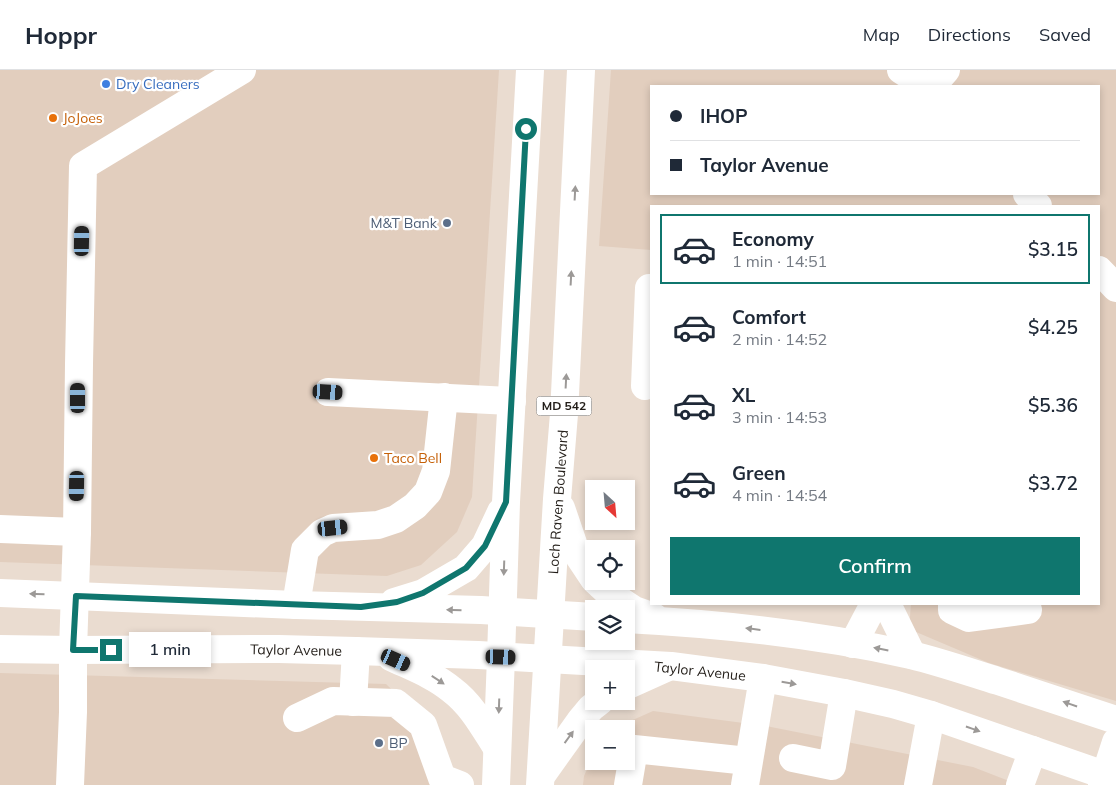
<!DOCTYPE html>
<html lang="en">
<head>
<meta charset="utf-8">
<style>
  body { margin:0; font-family:Mulish,sans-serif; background:#f6f6f7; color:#1f2937; height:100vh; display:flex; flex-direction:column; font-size:19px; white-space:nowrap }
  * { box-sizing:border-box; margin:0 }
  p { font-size:16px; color:#747a83 }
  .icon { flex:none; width:28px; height:28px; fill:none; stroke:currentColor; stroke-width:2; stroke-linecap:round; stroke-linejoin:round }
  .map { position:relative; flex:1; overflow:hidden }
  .details { position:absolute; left:650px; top:135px; width:450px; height:400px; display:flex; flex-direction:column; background:#fff; border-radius:0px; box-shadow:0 2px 8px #0003 }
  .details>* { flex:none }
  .top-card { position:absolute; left:650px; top:15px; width:450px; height:110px; border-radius:0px; box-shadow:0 2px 8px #0003; display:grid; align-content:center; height:110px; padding:0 20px; background:#fff }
  .needle { width:32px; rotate:154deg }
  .controls { position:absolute; left:585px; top:410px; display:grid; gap:10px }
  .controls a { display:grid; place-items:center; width:50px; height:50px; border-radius:0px; background:#fff; box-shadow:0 2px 8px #0003; font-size:25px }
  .end { position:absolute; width:22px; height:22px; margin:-11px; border:6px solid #0f766e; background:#fff; box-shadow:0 0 0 2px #fff }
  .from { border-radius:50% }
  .bubble { position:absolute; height:35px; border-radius:0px; background:#fff; box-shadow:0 2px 8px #0003; font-size:16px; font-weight:600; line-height:35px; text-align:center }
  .car { position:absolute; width:15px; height:30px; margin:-15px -8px; border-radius:6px; box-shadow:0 0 4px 1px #0007; background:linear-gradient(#222 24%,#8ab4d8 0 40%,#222 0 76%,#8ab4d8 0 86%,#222 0) }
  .top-card b { display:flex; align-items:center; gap:18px; height:48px; font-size:19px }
  .top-card b+b { border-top:1px solid #e0e1e3 }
  .top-card i { width:12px; height:12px; background:#1f2937 }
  ul { padding:9px 0 0; list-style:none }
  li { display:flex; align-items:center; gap:15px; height:70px; margin:0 10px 8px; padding:0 10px; border:2px solid transparent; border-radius:0px }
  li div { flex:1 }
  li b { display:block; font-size:19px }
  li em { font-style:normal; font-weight:600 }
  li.selected { border-color:#0f766e }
  li>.icon { width:45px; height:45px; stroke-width:1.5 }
  .button { display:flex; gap:10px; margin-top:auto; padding:10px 20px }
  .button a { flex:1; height:58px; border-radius:0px; background:#0f766e; color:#fff; font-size:20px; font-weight:600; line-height:58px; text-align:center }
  header { display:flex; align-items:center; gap:30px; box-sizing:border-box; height:70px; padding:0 25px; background:#fff; border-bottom:1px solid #e0e1e3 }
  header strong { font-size:24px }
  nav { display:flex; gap:28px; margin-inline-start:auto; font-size:18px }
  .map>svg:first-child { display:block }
  .built { fill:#e2cebe; fill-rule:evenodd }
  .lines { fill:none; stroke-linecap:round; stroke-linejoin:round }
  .minor { stroke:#fff; stroke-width:28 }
  .major { stroke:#fff; stroke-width:28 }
  .oneway { fill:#9c9997 }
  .route { stroke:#0f766e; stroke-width:6 }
  .shop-dot { fill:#3f7fe0; stroke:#fff; stroke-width:2 }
  .food-dot { fill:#e8710a; stroke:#fff; stroke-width:2 }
  .service-dot { fill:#5c6f8a; stroke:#fff; stroke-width:2 }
  .labels { text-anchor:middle; stroke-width:4.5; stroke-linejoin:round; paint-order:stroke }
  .shield { fill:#fff; stroke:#64615d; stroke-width:1 }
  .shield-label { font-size:12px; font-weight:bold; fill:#221d18 }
  .shop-label { font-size:14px; fill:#366cbe; stroke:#fff; text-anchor:start }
  .food-label { font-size:14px; fill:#c56008; stroke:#fff; text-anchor:start }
  .service-label { font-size:14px; fill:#4e5e75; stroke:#fff; text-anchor:end }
  .street-label { font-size:14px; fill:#221d18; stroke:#fff }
</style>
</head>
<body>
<header>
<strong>Hoppr</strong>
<nav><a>Map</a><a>Directions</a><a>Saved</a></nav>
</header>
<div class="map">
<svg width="1116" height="715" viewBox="0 0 1116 715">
  <rect width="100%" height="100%" fill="#eadcd0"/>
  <!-- built -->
  <g class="built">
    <polygon points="0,0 499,0 472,427 457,462 421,495 387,506 0,492"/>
    <path d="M611,0H1116V631L989,593L909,559L911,534H1099V136H651V180L599,176ZM651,16H1099V124H651Z"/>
    <polygon points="0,603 386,614 440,666 450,715 0,715"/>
    <polygon points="653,641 766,656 973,697 1019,715 583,715 584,706 594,684 594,691 626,691 626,659 614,659 615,658"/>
  </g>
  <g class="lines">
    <!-- minor -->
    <g class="minor">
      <polyline points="901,0 926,16"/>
      <polyline points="932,16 946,0"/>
      <polyline points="1027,124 1038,136"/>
      <polyline points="1099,200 1116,218"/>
      <polyline points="645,316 649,218 651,218"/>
      <polyline points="328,322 512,331"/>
      <polyline points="0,459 77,462"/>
      <polyline points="887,534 912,585"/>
      <polyline points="952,534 952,540 969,548 1028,540"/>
      <polyline points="296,535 305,480 322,463 333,458 378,455 396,449 415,436 428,422 436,401 444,327"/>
      <polyline points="853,574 874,534"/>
      <polyline points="353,632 356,581"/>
      <polyline points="297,648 333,631 396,633 423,655 442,708 460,715"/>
      <polyline points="793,688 832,696 844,623"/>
      <polyline points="70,715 73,642 73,580 77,462 79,294 83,96 242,0"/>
      <polyline points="628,715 634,679 748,691"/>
      <polyline points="745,715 763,608"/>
      <polyline points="918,715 931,645"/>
      <polyline points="1020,715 1033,680"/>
      <polyline points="1102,715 1116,672"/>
    </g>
    <!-- major -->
    <g class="major">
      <polyline points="561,438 576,482 594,509"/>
      <polyline points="596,511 610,524 634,540 654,547"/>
      <polyline points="0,523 296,535 481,540 594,547"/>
      <polyline points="394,532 423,523 466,498 485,476 501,442"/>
      <path d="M626,549C722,554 817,564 911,585C940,592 969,602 998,611C1037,624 1077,637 1116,650"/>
      <polyline points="0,579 73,580 279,579 356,581 478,585 671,596 763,608 844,623 893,634 931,645 1116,709"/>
      <path d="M391,587C412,597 434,605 452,620C472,635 484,658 497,678"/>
      <polyline points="626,616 666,598"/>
      <polyline points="541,706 581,650 591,638 600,631"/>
      <polyline points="496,715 501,587 506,432 530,0"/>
      <polyline points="540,715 557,429 564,344 581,0"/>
    </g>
  </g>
  <!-- one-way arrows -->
  <defs><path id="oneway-solid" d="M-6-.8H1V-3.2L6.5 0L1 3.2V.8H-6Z" transform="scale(1.25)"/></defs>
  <g class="oneway">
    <use href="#oneway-solid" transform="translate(575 123) rotate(-87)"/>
    <use href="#oneway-solid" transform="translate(571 208) rotate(-87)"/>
    <use href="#oneway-solid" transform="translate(566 311) rotate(-87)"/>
    <use href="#oneway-solid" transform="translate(504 498) rotate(92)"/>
    <use href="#oneway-solid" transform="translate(37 524) rotate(-178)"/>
    <use href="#oneway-solid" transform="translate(454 540) rotate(-178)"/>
    <use href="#oneway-solid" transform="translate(753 559) rotate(-173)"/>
    <use href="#oneway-solid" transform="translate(881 579) rotate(-169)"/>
    <use href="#oneway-solid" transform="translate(438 610) rotate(33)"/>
    <use href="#oneway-solid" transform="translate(789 613) rotate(10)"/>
    <use href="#oneway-solid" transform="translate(1070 634) rotate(-161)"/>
    <use href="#oneway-solid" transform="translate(499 636) rotate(92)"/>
    <use href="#oneway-solid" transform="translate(973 659) rotate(19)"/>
    <use href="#oneway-solid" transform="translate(569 667) rotate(-54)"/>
  </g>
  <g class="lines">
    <!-- route -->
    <polyline class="route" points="111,580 73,580 76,526 361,537 397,532 423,523 466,498 485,476 506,432 526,59"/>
  </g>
  <!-- markers -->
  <circle class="shop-dot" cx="106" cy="14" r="5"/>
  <g class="food-dot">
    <circle cx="53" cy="48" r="5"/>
    <circle cx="374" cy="388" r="5"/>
  </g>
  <g class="service-dot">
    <circle cx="447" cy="153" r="5"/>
    <circle cx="379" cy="673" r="5"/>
  </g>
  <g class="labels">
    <!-- shield labels -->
    <rect class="shield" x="536.5" y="326.5" width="55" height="19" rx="4"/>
    <g class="shield-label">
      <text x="564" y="340">MD 542</text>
    </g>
    <!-- shop labels -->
    <g class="shop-label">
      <text x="116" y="19">Dry Cleaners</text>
    </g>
    <!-- food labels -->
    <g class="food-label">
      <text x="63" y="53">JoJoes</text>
      <text x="384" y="393">Taco Bell</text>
    </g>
    <!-- service labels -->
    <g class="service-label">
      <text x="437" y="158">M&amp;T Bank</text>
      <text x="389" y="678" text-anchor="start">BP</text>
    </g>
    <!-- street labels -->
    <g class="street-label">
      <text transform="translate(558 432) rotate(-86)" y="5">Loch Raven Boulevard</text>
      <text transform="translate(296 580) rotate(1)" y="5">Taylor Avenue</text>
      <text transform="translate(700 601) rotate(6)" y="5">Taylor Avenue</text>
    </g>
  </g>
</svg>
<div class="controls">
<a><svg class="needle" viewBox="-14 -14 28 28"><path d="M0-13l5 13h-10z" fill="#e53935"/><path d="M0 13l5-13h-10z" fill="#747a83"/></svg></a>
<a><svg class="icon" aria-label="locate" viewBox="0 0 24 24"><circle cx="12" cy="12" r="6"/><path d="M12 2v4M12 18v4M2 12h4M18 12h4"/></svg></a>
<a><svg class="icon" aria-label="layers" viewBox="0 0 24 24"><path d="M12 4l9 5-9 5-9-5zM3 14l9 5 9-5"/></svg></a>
<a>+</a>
<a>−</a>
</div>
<i class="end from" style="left:526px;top:59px"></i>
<i class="end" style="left:111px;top:580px"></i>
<div class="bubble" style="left:129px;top:562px;width:82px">1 min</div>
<i class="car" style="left:82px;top:171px;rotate:1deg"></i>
<i class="car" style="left:328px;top:322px;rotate:93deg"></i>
<i class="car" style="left:78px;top:328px;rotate:0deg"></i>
<i class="car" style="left:77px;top:416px;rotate:181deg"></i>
<i class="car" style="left:333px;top:458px;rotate:84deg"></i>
<i class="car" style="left:501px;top:587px;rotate:92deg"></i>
<i class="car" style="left:396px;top:590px;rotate:114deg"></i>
<div class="top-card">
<b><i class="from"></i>IHOP</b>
<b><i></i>Taylor Avenue</b>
</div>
<section class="details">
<ul>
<li class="selected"><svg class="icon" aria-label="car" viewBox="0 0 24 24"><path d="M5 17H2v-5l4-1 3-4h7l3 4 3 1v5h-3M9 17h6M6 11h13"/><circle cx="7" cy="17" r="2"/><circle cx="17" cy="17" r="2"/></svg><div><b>Economy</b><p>1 min · 14:51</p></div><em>$3.15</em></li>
<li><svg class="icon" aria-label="car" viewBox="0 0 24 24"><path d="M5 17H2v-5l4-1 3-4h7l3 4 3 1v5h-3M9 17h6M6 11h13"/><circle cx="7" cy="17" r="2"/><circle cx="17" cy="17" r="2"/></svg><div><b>Comfort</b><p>2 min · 14:52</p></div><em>$4.25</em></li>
<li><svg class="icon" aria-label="car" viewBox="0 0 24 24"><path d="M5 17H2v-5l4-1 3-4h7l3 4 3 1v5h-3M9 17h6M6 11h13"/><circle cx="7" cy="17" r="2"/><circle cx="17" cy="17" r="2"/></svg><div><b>XL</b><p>3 min · 14:53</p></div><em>$5.36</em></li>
<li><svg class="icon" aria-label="car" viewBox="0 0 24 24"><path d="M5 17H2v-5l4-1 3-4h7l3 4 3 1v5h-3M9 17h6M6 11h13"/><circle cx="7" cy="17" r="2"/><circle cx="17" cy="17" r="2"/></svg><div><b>Green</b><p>4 min · 14:54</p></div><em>$3.72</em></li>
</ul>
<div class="button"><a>Confirm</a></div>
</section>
</div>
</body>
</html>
